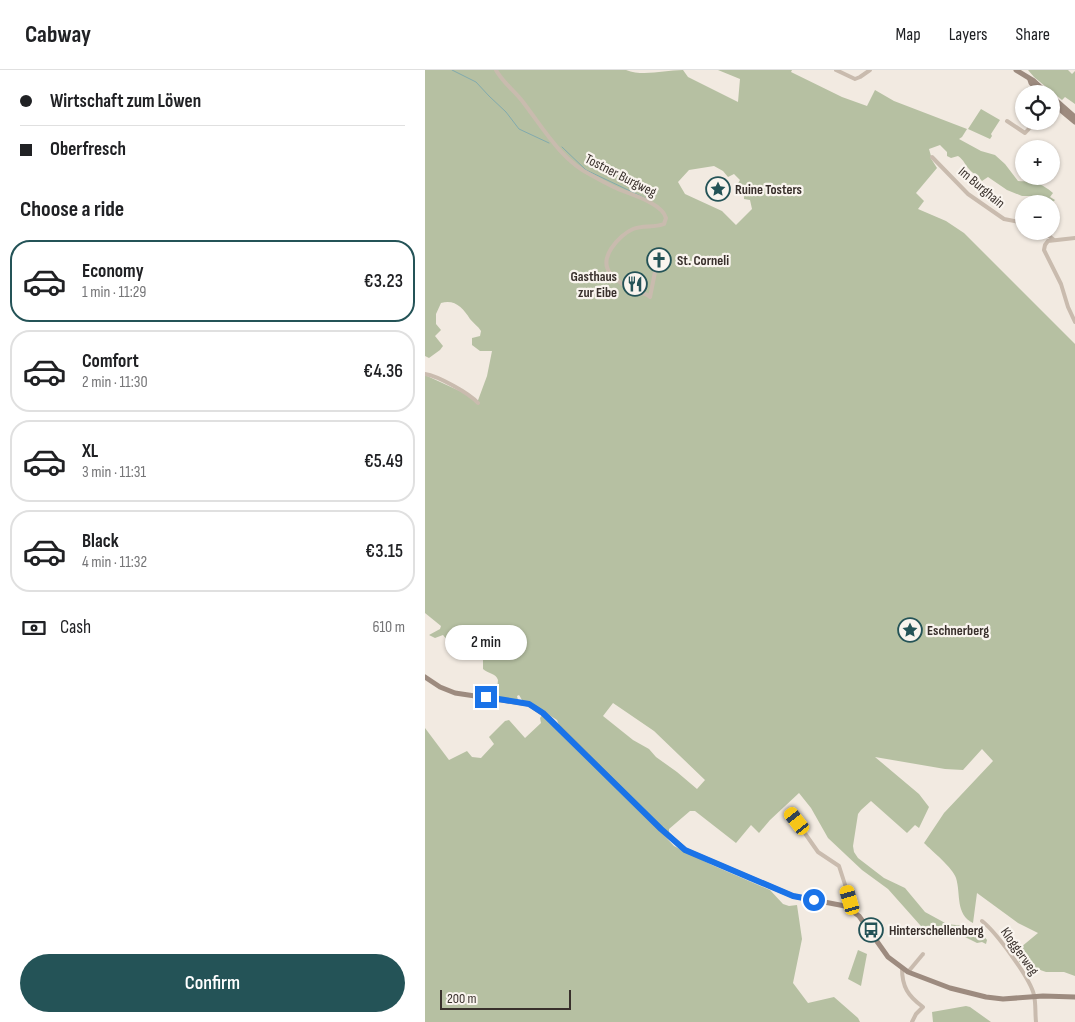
<!DOCTYPE html>
<html lang="en">
<head>
<meta charset="utf-8">
<style>
  body { margin:0; font-family:"Sofia Sans Condensed",sans-serif; background:#f2f2f2; color:#202124; height:100vh; display:flex; flex-direction:column; font-size:19px; white-space:nowrap }
  * { box-sizing:border-box; margin:0 }
  p { font-size:16px; color:#757577 }
  .icon { flex:none; width:28px; height:28px; fill:none; stroke:currentColor; stroke-width:2; stroke-linecap:round; stroke-linejoin:round }
  .map { position:relative; flex:1; overflow:hidden }
  .panel { display:flex; flex-direction:column; background:#fff; width:425px }
  .panel>* { flex:none }
  .hud { display:grid; align-content:center; height:110px; padding:0 20px; background:#fff }
  .controls { position:absolute; left:590px; top:15px; display:grid; gap:10px }
  .controls a { display:grid; place-items:center; width:45px; height:45px; border-radius:50%; background:#fff; box-shadow:0 1px 4px #0004; font-size:25px }
  .scale { position:absolute; left:15px; bottom:12px; width:131px; box-sizing:border-box; padding-left:5px; border:2px solid #39302c; border-top:0; font-size:14px; line-height:18px; white-space:nowrap; color:#39302c; -webkit-text-stroke:4px #f9f4ee; paint-order:stroke }
  .end { position:absolute; width:22px; height:22px; margin:-11px; border:6px solid #1a73e8; background:#fff; box-shadow:0 0 0 2px #fff }
  .from { border-radius:50% }
  .bubble { position:absolute; height:35px; border-radius:18px; background:#fff; box-shadow:0 1px 4px #0004; font-size:16px; font-weight:600; line-height:35px; text-align:center }
  .car { position:absolute; width:15px; height:30px; margin:-15px -8px; border-radius:6px; box-shadow:0 0 4px 1px #0007; background:linear-gradient(#f5c518 24%,#345 0 40%,#f5c518 0 76%,#345 0 86%,#f5c518 0) }
  .hud b { display:flex; align-items:center; gap:18px; height:48px; font-size:19px }
  .hud b+b { border-top:1px solid #e0e0e0 }
  .hud i { width:12px; height:12px; background:#202124 }
  ul { padding:0; list-style:none }
  li { display:flex; align-items:center; gap:15px; height:82px; margin:0 10px 8px; padding:0 10px; border:2px solid #e0e0e0; border-radius:20px }
  li div { flex:1 }
  li b { display:block; font-size:19px }
  li em { font-style:normal; font-weight:600 }
  li.current { border-color:#245357 }
  li>.icon { width:45px; height:45px; stroke-width:1.5 }
  h2 { padding:0 20px; font-size:22px; line-height:60px }
  .pay { display:flex; align-items:center; gap:12px; height:55px; padding:0 20px; font-size:19px }
  .pay p { margin-inline-start:auto }
  .button { display:flex; gap:10px; margin-top:auto; padding:10px 20px }
  .button a { flex:1; height:58px; border-radius:30px; background:#245357; color:#fff; font-size:20px; font-weight:600; line-height:58px; text-align:center }
  header { display:flex; align-items:center; gap:30px; box-sizing:border-box; height:70px; padding:0 25px; background:#fff; border-bottom:1px solid #e0e0e0 }
  header strong { font-size:24px }
  nav { display:flex; gap:28px; margin-inline-start:auto; font-size:18px }
  main { display:flex; flex:1; min-height:0 }
  .map>svg:first-child { display:block }
  .green { fill:#b6c0a2; fill-rule:evenodd }
  .lines { fill:none; stroke-linecap:round; stroke-linejoin:round }
  .stream { stroke:#82aaad; stroke-width:1 }
  .street { stroke:#c9bbae; stroke-width:4 }
  .secondary { stroke:#9d8b7f; stroke-width:5 }
  .route { stroke:#1a73e8; stroke-width:6 }
  .labels { text-anchor:middle; stroke-width:4.5; stroke-linejoin:round; paint-order:stroke }
  .street-label { font-size:14px; fill:#39302c; stroke:#f9f4ee }
  .poi-label { font-size:14px; font-weight:bold; fill:#39302c; stroke:#f9f4ee; text-anchor:start }
</style>
</head>
<body>
<header>
<strong>Cabway</strong>
<nav><a>Map</a><a>Layers</a><a>Share</a></nav>
</header>
<main>
<section class="panel">
<div class="hud">
<b><i class="from"></i>Wirtschaft zum Löwen</b>
<b><i></i>Oberfresch</b>
</div>
<h2>Choose a ride</h2>
<ul>
<li class="current"><svg class="icon" aria-label="car" viewBox="0 0 24 24"><path d="M5 17H2v-5l4-1 3-4h7l3 4 3 1v5h-3M9 17h6M6 11h13"/><circle cx="7" cy="17" r="2"/><circle cx="17" cy="17" r="2"/></svg><div><b>Economy</b><p>1 min · 11:29</p></div><em>€3.23</em></li>
<li><svg class="icon" aria-label="car" viewBox="0 0 24 24"><path d="M5 17H2v-5l4-1 3-4h7l3 4 3 1v5h-3M9 17h6M6 11h13"/><circle cx="7" cy="17" r="2"/><circle cx="17" cy="17" r="2"/></svg><div><b>Comfort</b><p>2 min · 11:30</p></div><em>€4.36</em></li>
<li><svg class="icon" aria-label="car" viewBox="0 0 24 24"><path d="M5 17H2v-5l4-1 3-4h7l3 4 3 1v5h-3M9 17h6M6 11h13"/><circle cx="7" cy="17" r="2"/><circle cx="17" cy="17" r="2"/></svg><div><b>XL</b><p>3 min · 11:31</p></div><em>€5.49</em></li>
<li><svg class="icon" aria-label="car" viewBox="0 0 24 24"><path d="M5 17H2v-5l4-1 3-4h7l3 4 3 1v5h-3M9 17h6M6 11h13"/><circle cx="7" cy="17" r="2"/><circle cx="17" cy="17" r="2"/></svg><div><b>Black</b><p>4 min · 11:32</p></div><em>€3.15</em></li>
</ul>
<div class="pay"><svg class="icon" aria-label="cash" viewBox="0 0 24 24"><path d="M3 7h18v10H3z"/><circle cx="12" cy="12" r="2"/></svg>Cash<p>610 m</p></div>
<div class="button"><a>Confirm</a></div>
</section>
<div class="map">
<svg width="650" height="952" viewBox="0 0 650 952">
  <rect width="100%" height="100%" fill="#f2eae1"/>
  <!-- green -->
  <g class="green">
    <path d="M0,0H201C219,7 239,0 258,0L263,7L313,32L315,9L293,0H367L366,2L417,27L442,36L450,20L469,31L542,59L537,67L534,69L556,81L570,85L580,94L593,111C610,112 615,112 628,123L625,127L630,130L628,132L609,126H597L582,120L563,107L557,111C553,105 548,104 544,99C540,95 539,90 533,86L526,88L522,86V82L515,75L504,79L506,86L505,87L512,98L491,123L499,131L493,139L521,151L539,163L650,274V906L639,902H621L595,893L589,883L613,863L593,853L552,823L548,853C530,844 536,824 531,808C528,798 507,781 499,773L519,743L568,691L557,679L538,700L520,699L450,687L494,724L504,737L494,758L490,755L482,763L446,731L436,740L433,744L428,776L429,782L433,788L459,808L480,818L500,842L522,854L548,857L557,864L562,870L561,874L557,872L552,873L536,865L511,863L503,864L463,819L437,800L403,768L386,738L374,723L345,750L334,763L326,755L311,773L270,741H265L244,759V764L134,655L132,650L104,632L97,630L94,625L92,626L93,630L71,628L73,610C71,603 63,604 58,599V589L61,587L58,583C48,587 46,588 38,581L32,582L18,565L10,568L4,565L15,559L16,556L0,543V305L39,323L52,333L62,306L67,281H55L47,275V268L55,266L56,261C53,256 48,253 45,249C38,238 30,229 16,233L11,244V254L16,260L10,266L18,276L15,280L4,288L0,286ZM289,96L298,101L303,107L309,104L315,110L312,115L319,125V129L325,130L327,139L311,155L297,141L260,124L253,112L264,100ZM188,633L229,661L280,710L272,719L252,702L231,687L224,679L208,670L178,646Z"/>
    <polygon points="603,0 643,0 647,4 650,1 650,34 640,27 637,30 609,7"/>
    <polygon points="603,17 611,24 599,24 599,39 591,35"/>
    <polygon points="556,39 575,50 566,64 567,66 565,69 543,59"/>
    <polygon points="118,644 203,727 249,776 287,795 345,820 358,834 364,836 372,835 377,869 368,913 383,933 409,927 433,948 435,952 0,952 0,658 24,690 42,681 47,687 56,688 69,674 64,667 80,651 84,650 100,668 116,653 115,648"/>
    <polygon points="433,880 442,884 436,916 423,909"/>
    <polygon points="541,936 545,937 566,952 508,952 507,942"/>
  </g>
  <g class="lines">
    <!-- stream -->
    <g class="stream">
      <polyline points="27,0 51,12 64,26 81,42 94,59 124,73"/>
      <polyline points="137,77 161,100 222,129"/>
    </g>
    <!-- street -->
    <g class="street">
      <path d="M71,0C78,13 90,21 98,32C118,58 136,90 166,105C175,110 184,115 193,119C207,125 237,133 241,148L239,154C229,158 218,155 208,159C194,165 172,189 186,204C189,208 206,221 210,223C216,224 219,222 225,227L230,202"/>
      <polyline points="411,0 430,9 435,7 445,0"/>
      <polyline points="582,51 600,63 611,51"/>
      <polyline points="507,87 543,124 566,140 579,149 599,153"/>
      <polyline points="618,161 629,170"/>
      <polyline points="650,168 623,171 620,175 619,180 636,214 643,237 650,252"/>
      <path d="M0,304C13,306 44,323 53,333"/>
      <polyline points="365,742 393,782 414,796 425,830 424,839"/>
      <path d="M557,851C571,862 605,908 609,925C611,934 610,943 611,952"/>
      <path d="M477,898C477,917 483,926 498,937L491,944L487,952"/>
      <polyline points="483,902 498,884"/>
    </g>
    <!-- secondary -->
    <g class="secondary">
      <polyline points="591,0 609,11 623,24"/>
      <polyline points="605,10 606,13 617,24"/>
      <polyline points="626,26 650,47"/>
      <polyline points="626,32 650,52"/>
      <polyline points="0,607 15,617 30,623 104,634 124,648 236,759 260,780 368,826 420,836 434,846 463,887 483,902 525,918 561,927 578,929 618,926 650,927"/>
    </g>
  </g>
  <g class="lines">
    <!-- route -->
    <polyline class="route" points="61,627 104,634 118,643 236,759 260,780 368,826 389,830"/>
  </g>
  <!-- icons -->
  <defs>
    <g id="sight-ring" transform="scale(1.25)"><circle r="9.5" fill="#f9f4ee" stroke="#245357" stroke-width="1.5"/><path d="M0-6L1.8-2.2L6-1.7L2.9 1.2L3.7 5.4L0 3.3L-3.7 5.4L-2.9 1.2L-6-1.7L-1.8-2.2Z" fill="#245357"/></g>
    <g id="church-ring" transform="scale(1.25)"><circle r="9.5" fill="#f9f4ee" stroke="#245357" stroke-width="1.5"/><path d="M-1.2-6h2.4v3.5h3.3v2.4h-3.3V6h-2.4V-.1h-3.3v-2.4h3.3Z" fill="#245357"/></g>
    <g id="restaurant-ring" transform="scale(1.25)"><circle r="9.5" fill="#f9f4ee" stroke="#245357" stroke-width="1.5"/><path d="M-5-6h1v4h1v-4h1v4h1v-4h1v5L-1.5 .5V6h-2V.5L-5-1ZM5-6V6H3V1.5H1.5Q1.5-4 5-6Z" fill="#245357"/></g>
    <g id="bus-ring" transform="scale(1.25)"><circle r="9.5" fill="#f9f4ee" stroke="#245357" stroke-width="1.5"/><path d="M-5-6H5V4H4V6H2V4H-2V6H-4V4H-5ZM-3.5-4V0h7V-4ZM-3.5 1.2v1.5H-2V1.2ZM2 1.2v1.5H3.5V1.2Z" fill="#245357"/></g>
  </defs>
  <g fill-rule="evenodd">
    <use href="#sight-ring" x="293" y="119"/>
    <use href="#church-ring" x="234" y="190"/>
    <use href="#restaurant-ring" x="210" y="214"/>
    <use href="#sight-ring" x="485" y="560"/>
    <use href="#bus-ring" x="446" y="860"/>
  </g>
  <g class="labels">
    <!-- street labels -->
    <g class="street-label">
      <text transform="translate(196 105) rotate(27)" y="5">Tostner Burgweg</text>
      <text transform="translate(557 117) rotate(40)" y="5">Im Burghain</text>
      <text transform="translate(595 881) rotate(55)" y="5">Kloggerweg</text>
    </g>
    <!-- poi labels -->
    <g class="poi-label">
      <text x="310" y="124">Ruine Tosters</text>
      <text x="252" y="195">St. Corneli</text>
      <text x="192" y="211" text-anchor="end">Gasthaus<tspan x="192" dy="16">zur Eibe</tspan></text>
      <text x="502" y="565">Eschnerberg</text>
      <text x="464" y="865">Hinterschellenberg</text>
    </g>
  </g>
</svg>
<div class="controls">
<a><svg class="icon" aria-label="locate" viewBox="0 0 24 24"><circle cx="12" cy="12" r="6"/><path d="M12 2v4M12 18v4M2 12h4M18 12h4"/></svg></a>
<a>+</a>
<a>−</a>
</div>
<div class="scale">200 m</div>
<i class="end from" style="left:389px;top:830px"></i>
<i class="end" style="left:61px;top:627px"></i>
<div class="bubble" style="left:20px;top:555px;width:82px">2 min</div>
<i class="car" style="left:372px;top:751px;rotate:322deg"></i>
<i class="car" style="left:425px;top:830px;rotate:344deg"></i>
</div>
</main>
</body>
</html>
